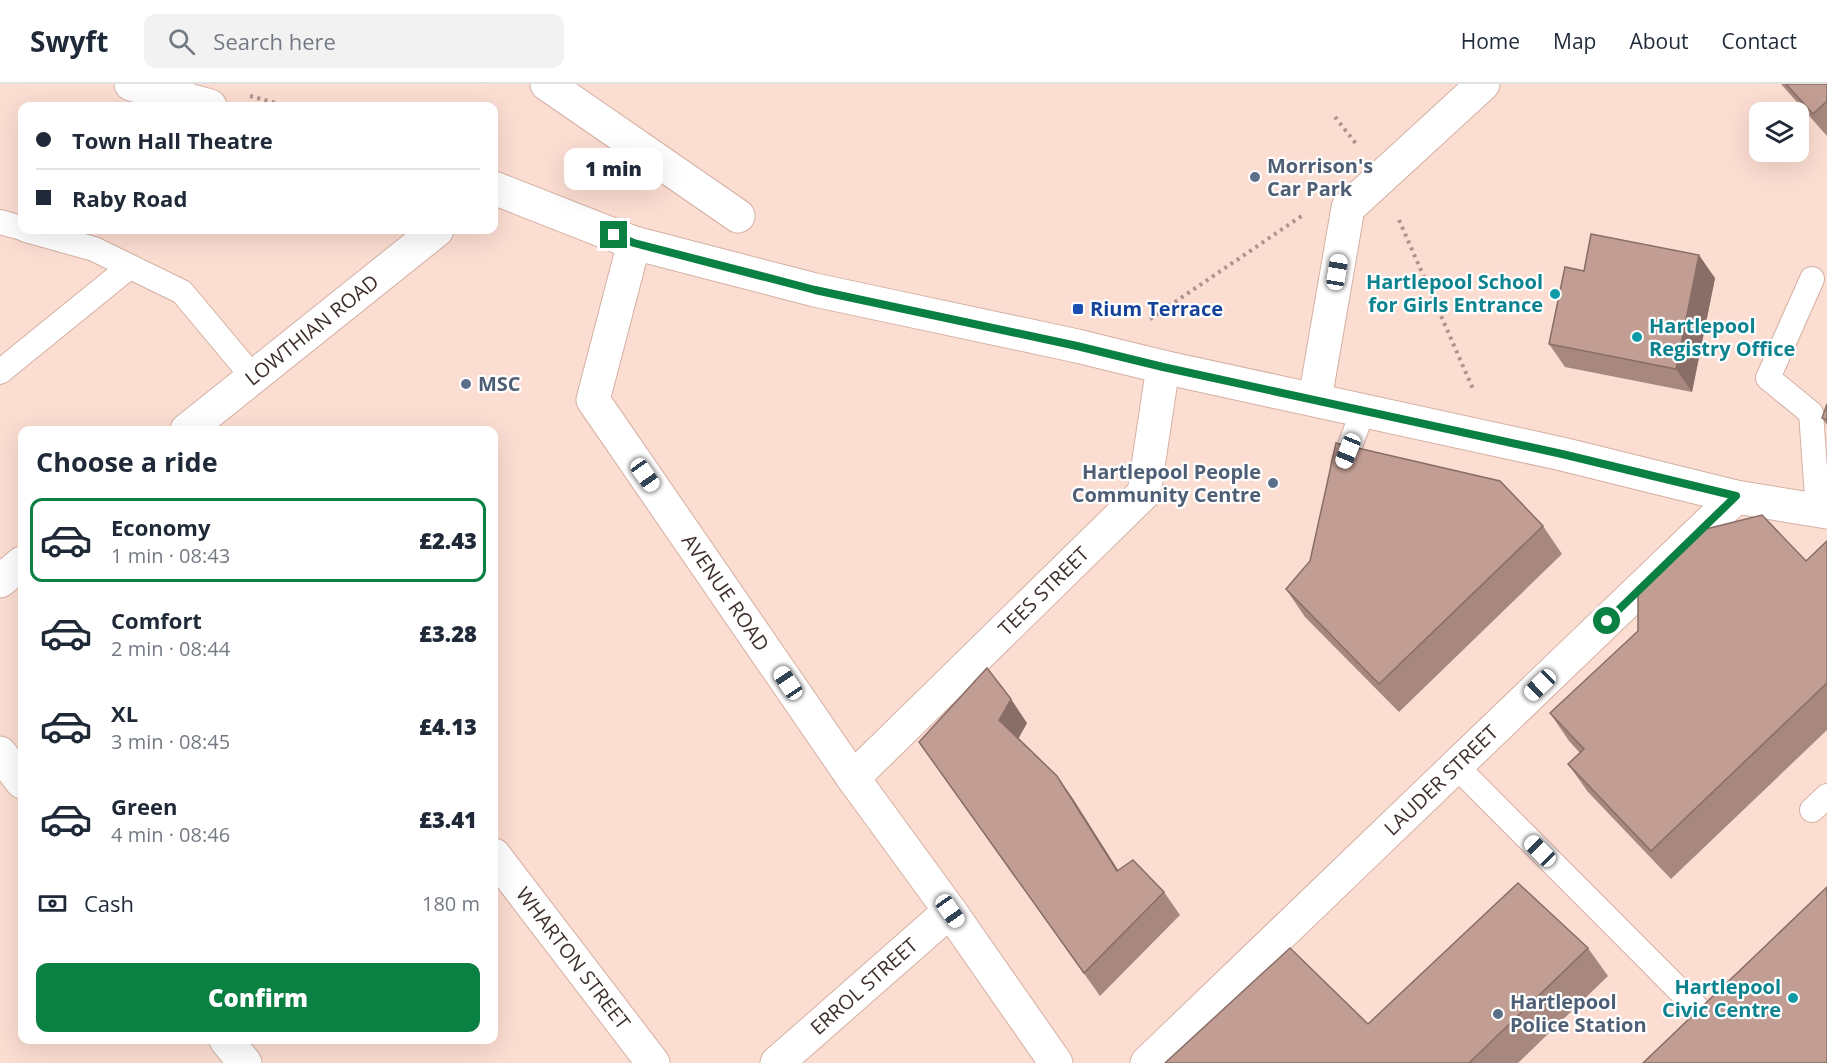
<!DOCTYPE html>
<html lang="en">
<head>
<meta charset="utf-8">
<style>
  body { margin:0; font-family:"Open Sans",sans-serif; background:#f2f2f3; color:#1f2937; height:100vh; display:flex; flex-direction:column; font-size:22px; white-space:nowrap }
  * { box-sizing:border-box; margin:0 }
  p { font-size:20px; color:#747a83 }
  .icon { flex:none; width:33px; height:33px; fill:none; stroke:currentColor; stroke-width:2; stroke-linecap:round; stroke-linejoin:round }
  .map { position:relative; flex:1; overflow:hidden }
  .details { position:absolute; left:18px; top:342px; width:480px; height:618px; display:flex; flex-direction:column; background:#fff; border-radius:12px; box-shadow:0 6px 24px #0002 }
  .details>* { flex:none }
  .top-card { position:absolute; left:18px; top:18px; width:480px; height:132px; border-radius:12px; box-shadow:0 6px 24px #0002; display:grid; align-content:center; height:132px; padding:0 18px; background:#fff }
  .fabs { position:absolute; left:1749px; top:18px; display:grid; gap:12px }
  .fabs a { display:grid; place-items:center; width:60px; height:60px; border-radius:12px; background:#fff; box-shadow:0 6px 24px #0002; font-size:30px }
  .end { position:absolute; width:27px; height:27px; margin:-14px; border:8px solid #0b8043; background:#fff; box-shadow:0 0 0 3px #fff }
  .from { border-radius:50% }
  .bubble { position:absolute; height:42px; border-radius:12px; background:#fff; box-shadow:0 6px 24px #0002; font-size:20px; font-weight:800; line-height:42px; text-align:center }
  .car { position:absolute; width:18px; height:36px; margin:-18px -9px; border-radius:8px; box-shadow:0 0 4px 2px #0007; background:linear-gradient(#fff 24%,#345 0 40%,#fff 0 76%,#345 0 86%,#fff 0) }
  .top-card b { display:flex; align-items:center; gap:21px; height:57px; font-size:22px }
  .top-card b+b { border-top:2px solid #e0e1e3 }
  .top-card i { width:15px; height:15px; background:#1f2937 }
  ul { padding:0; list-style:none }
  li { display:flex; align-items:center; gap:18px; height:84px; margin:0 12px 9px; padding:0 6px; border:3px solid transparent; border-radius:12px }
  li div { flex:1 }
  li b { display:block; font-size:22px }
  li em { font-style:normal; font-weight:800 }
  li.selected { border-color:#0b8043 }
  li>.icon { width:54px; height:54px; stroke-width:1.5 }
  h2 { padding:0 18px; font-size:27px; line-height:72px }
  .pay { display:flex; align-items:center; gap:15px; height:66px; padding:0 18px; font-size:22px }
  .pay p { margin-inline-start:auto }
  .primary-button { display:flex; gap:12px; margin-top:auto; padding:12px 18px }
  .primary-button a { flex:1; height:69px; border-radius:12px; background:#0b8043; color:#fff; font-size:24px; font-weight:800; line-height:69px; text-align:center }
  header { display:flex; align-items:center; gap:36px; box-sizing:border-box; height:84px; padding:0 30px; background:#fff; border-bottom:2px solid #e0e1e3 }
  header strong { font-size:28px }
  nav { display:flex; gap:33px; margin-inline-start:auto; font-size:21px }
  .search { width:420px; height:54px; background:#f2f2f3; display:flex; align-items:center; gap:15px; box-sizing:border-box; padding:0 21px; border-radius:12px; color:#747a83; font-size:22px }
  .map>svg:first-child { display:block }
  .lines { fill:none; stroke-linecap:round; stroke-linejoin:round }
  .lane-casing { stroke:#d5b0a3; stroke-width:26 }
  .street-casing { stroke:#d5b0a3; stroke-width:35 }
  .secondary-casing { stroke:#d5b0a3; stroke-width:35 }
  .path { stroke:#ad948c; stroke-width:4; stroke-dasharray:3 4.5; stroke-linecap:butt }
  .lane { stroke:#fff; stroke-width:24 }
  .street { stroke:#fff; stroke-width:33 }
  .secondary { stroke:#fff; stroke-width:33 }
  .wall { fill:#a7877e }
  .shaded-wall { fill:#886e67 }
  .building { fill:#c29d93; stroke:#886e67; stroke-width:1.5 }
  .route { stroke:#0b8043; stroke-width:8 }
  .service-dot { fill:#5c6f8a; stroke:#fff; stroke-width:2 }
  .culture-dot { fill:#0f9aa8; stroke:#fff; stroke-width:2 }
  .transit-dot { fill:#1a4fb4; stroke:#fff; stroke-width:2 }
  .labels { text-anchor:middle; stroke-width:4.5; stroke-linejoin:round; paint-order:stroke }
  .service-label { font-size:20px; font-weight:bold; fill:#4e5e75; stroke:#fff; text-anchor:start }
  .culture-label { font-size:20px; font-weight:bold; fill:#0d838f; stroke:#fff; text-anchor:end }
  .transit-label { font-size:20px; font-weight:bold; fill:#164399; stroke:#fff; text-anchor:start }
  .street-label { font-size:20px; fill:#3f302b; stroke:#fff }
</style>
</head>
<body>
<header>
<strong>Swyft</strong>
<div class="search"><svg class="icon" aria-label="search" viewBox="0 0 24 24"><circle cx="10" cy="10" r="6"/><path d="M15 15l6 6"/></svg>Search here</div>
<nav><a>Home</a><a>Map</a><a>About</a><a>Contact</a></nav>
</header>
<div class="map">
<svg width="1827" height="979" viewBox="0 0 1827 979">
  <rect width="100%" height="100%" fill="#fcddd2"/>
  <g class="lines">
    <!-- lane casing -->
    <g class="lane-casing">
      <g id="lane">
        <polyline points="0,138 22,144"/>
        <polyline points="26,146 94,165 182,208 253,293"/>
        <polyline points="1812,195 1768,294 1811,329 1818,426"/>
        <polyline points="0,288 128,184"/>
        <polyline points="1343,381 1363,326"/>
        <polyline points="1456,682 1709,936 1662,979"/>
        <polyline points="1812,726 1827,712"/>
      </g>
    </g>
    <!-- street casing -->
    <g class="street-casing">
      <g id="street">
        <polyline points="131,0 210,22"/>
        <polyline points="547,0 738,132"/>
        <polyline points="494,104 634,159 815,206 1077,262 1163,283 1562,370 1736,413 1827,428"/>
        <path id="s1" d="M634,159L593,316L853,694L950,827L1056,979"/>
        <polyline points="1315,315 1348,124 1483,0"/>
        <path id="s2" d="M187,346L437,146"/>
        <polyline points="0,497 22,479"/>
        <path id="s3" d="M853,694L1144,409L1163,283"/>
        <path id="s4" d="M494,771L653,979"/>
        <path id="s5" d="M777,979L950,827"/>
        <path id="s6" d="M1147,979L1736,413"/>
      </g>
    </g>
    <!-- secondary casing -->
    <g class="secondary-casing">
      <g id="secondary">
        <polyline points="0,669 22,698"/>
        <polyline points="226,956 245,979"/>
      </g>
    </g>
    <!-- path -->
    <g class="path">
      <polyline points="250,12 287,22"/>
      <polyline points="1335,33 1357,61"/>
      <polyline points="1399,136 1473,305"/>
      <polyline points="1150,235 1303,131"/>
    </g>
    <!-- lane -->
    <use href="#lane" class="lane"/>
    <!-- street -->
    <use href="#street" class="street"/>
    <!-- secondary -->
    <use href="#secondary" class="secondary"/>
  </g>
  <!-- wall -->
  <g class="wall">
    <polygon points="1781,0 1827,0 1827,52"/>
    <polygon points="1584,187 1715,194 1692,308 1565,283 1549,260"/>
    <polygon points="1827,320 1827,341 1822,334"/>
    <polygon points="1543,442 1562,470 1399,628 1305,533 1286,505"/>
    <polygon points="1827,457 1827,646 1671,795 1588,708 1568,680 1580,669 1569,657 1550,629 1806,477"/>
    <polygon points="1027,639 1018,654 1057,692 1073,715 1118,786 1164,808 1180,831 1100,912 919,658"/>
    <polygon points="1588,864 1608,892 1518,979 1165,979 1368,940"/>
  </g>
  <!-- shaded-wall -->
  <g class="shaded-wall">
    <polygon points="1699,171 1715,194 1692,308 1676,285"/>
    <polygon points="1011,615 1027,639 1016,659 999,636"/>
    <polygon points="1057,692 1073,715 1133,810 1117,787"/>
  </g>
  <!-- building -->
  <g class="building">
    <polygon points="1786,0 1827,0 1827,17 1813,30"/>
    <polygon points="1591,150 1699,171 1676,285 1549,260 1565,183 1584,187"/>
    <polygon points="1827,320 1827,336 1822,334"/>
    <polygon points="1336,359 1500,397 1543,442 1379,600 1286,505 1310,477"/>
    <polygon points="1762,431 1806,477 1827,457 1827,599 1651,767 1568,680 1584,665 1550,629 1638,547 1638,505 1702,446"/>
    <polygon points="987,584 1011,615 999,636 1057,692 1117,787 1133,776 1164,808 1084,889 919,658"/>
    <polygon points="1518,799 1588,864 1469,979 1165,979 1290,864 1368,940"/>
    <polygon points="1827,803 1827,979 1643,979"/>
  </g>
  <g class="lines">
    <!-- route -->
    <polyline class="route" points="614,151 634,159 815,206 1077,262 1163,283 1562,370 1736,412 1607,537"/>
  </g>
  <!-- markers -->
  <g class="service-dot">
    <circle cx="1255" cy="93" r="6"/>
    <circle cx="466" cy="300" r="6"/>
    <circle cx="1273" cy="399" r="6"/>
    <circle cx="1498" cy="930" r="6"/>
  </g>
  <g class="culture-dot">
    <circle cx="1555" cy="210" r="6"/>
    <circle cx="1637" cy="253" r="6"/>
    <circle cx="1793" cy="914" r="6"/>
  </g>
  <rect class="transit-dot" x="1072" y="219" width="12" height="12" rx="3"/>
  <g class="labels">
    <!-- service labels -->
    <g class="service-label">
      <text x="1267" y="89">Morrison's<tspan x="1267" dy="23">Car Park</tspan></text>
      <text x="478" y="307">MSC</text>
      <text x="1261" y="395" text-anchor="end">Hartlepool People<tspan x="1261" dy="23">Community Centre</tspan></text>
      <text x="1510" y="925">Hartlepool<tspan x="1510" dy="23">Police Station</tspan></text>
    </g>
    <!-- culture labels -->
    <g class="culture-label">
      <text x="1543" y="205">Hartlepool School<tspan x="1543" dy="23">for Girls Entrance</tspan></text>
      <text x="1649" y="249" text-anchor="start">Hartlepool<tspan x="1649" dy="23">Registry Office</tspan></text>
      <text x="1781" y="910">Hartlepool<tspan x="1781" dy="23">Civic Centre</tspan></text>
    </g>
    <!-- transit labels -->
    <g class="transit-label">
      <text x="1090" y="232">Rium Terrace</text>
    </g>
    <!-- street labels -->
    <g class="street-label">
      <text dy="7" stroke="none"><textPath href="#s2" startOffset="160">LOWTHIAN ROAD</textPath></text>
      <text dy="7" stroke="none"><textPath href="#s3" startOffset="267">TEES STREET</textPath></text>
      <text dy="7" stroke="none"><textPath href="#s1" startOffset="396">AVENUE ROAD</textPath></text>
      <text dy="7" stroke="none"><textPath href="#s6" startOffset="408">LAUDER STREET</textPath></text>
      <text dy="7" stroke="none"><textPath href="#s4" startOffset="130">WHARTON STREET</textPath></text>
      <text dy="7" stroke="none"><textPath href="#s5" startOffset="116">ERROL STREET</textPath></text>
    </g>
  </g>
</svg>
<div class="fabs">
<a><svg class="icon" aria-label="layers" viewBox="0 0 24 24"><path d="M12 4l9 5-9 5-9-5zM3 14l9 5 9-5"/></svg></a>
</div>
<i class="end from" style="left:1607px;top:537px"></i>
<i class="end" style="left:614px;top:151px"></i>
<div class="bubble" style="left:564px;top:64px;width:99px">1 min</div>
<i class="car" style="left:1337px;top:188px;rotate:9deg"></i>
<i class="car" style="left:1348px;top:367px;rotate:202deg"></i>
<i class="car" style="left:645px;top:391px;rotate:145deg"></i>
<i class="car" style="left:788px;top:599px;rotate:326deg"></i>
<i class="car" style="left:1540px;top:601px;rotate:226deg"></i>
<i class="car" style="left:1540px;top:767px;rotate:315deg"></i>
<i class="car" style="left:950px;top:827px;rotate:145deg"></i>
<div class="top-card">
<b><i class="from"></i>Town Hall Theatre</b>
<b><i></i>Raby Road</b>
</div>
<section class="details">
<h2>Choose a ride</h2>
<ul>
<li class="selected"><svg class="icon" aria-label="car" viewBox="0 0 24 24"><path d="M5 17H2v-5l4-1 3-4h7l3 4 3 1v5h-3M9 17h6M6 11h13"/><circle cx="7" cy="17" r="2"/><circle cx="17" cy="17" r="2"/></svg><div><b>Economy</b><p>1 min · 08:43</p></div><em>£2.43</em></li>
<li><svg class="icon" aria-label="car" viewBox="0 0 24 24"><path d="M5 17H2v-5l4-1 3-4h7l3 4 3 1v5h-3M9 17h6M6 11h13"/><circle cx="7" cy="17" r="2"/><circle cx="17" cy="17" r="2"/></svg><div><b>Comfort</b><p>2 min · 08:44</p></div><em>£3.28</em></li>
<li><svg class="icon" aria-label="car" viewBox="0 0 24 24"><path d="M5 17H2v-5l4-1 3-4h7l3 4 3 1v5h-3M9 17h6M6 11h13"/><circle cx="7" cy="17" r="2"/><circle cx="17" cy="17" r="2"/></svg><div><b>XL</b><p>3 min · 08:45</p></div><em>£4.13</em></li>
<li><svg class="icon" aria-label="car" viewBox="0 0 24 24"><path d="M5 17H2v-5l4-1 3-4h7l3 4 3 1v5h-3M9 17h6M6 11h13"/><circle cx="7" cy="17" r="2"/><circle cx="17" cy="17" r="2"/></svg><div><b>Green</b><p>4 min · 08:46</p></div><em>£3.41</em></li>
</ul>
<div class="pay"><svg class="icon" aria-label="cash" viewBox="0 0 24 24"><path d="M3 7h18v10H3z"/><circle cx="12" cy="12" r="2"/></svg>Cash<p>180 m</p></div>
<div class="primary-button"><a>Confirm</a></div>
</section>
</div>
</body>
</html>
